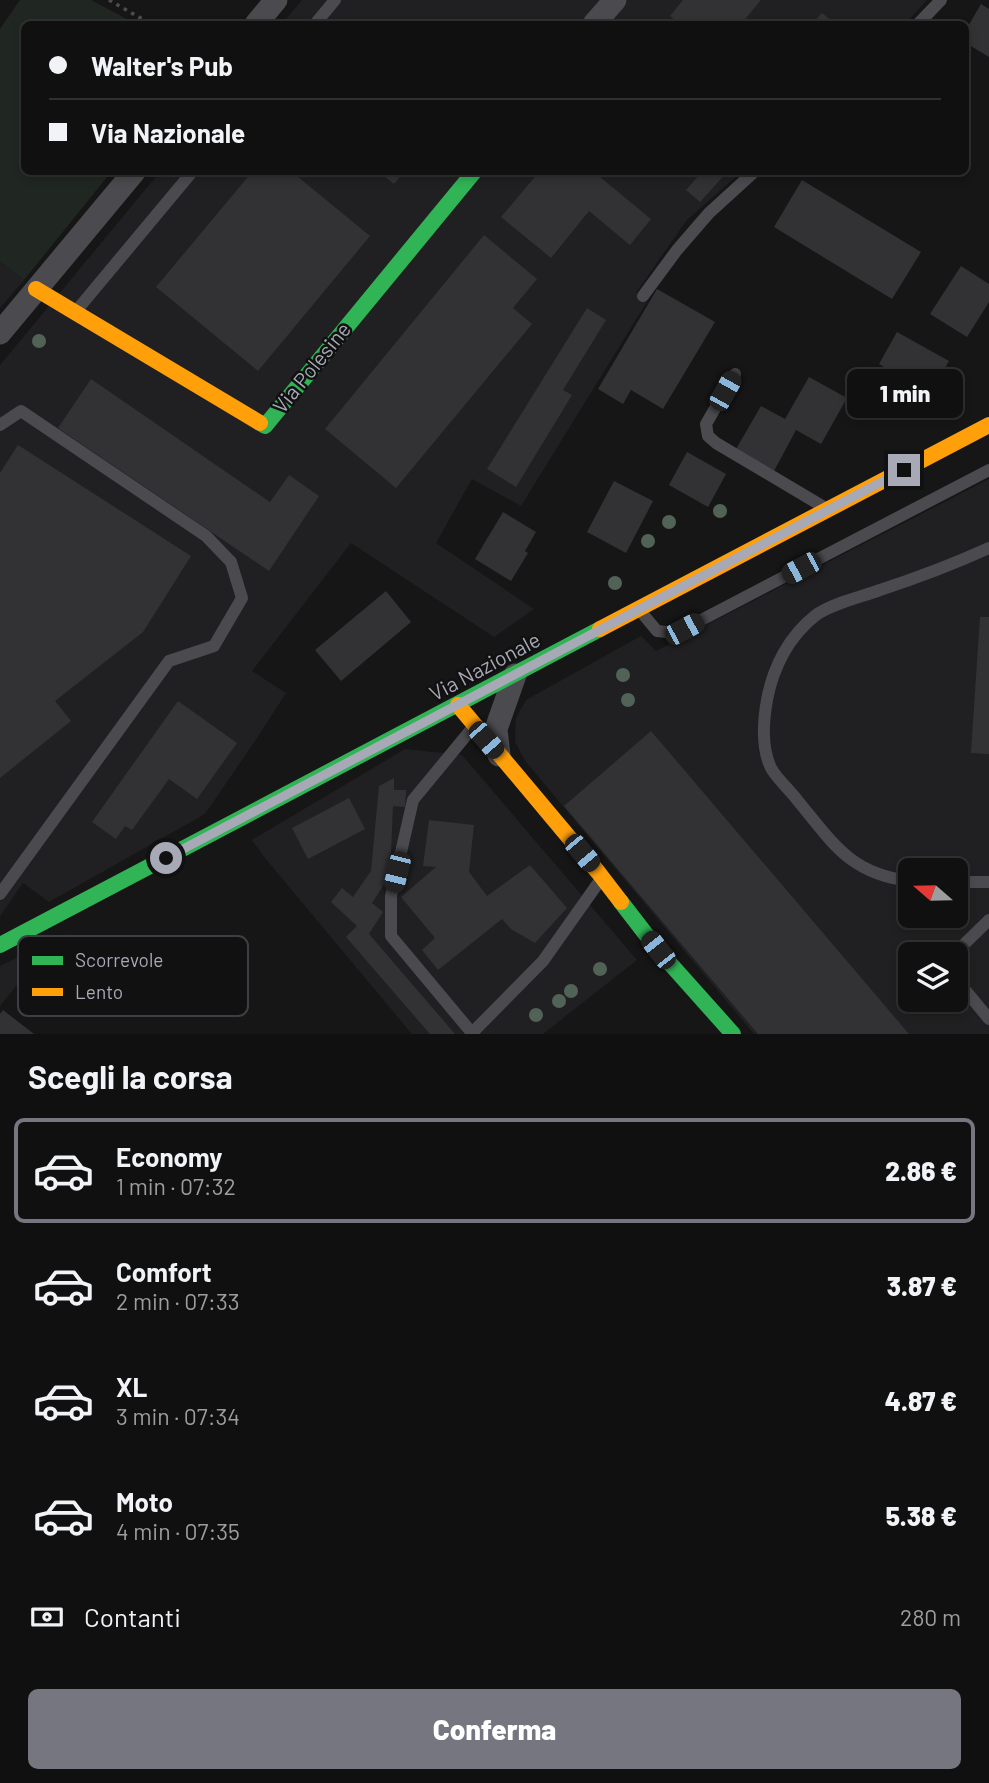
<!DOCTYPE html>
<html lang="it">
<head>
<meta charset="utf-8">
<style>
  body { margin:0; font-family:Barlow,sans-serif; background:#19191a; color:#f1f3f6; height:100vh; display:flex; flex-direction:column; font-size:26px; white-space:nowrap }
  * { box-sizing:border-box; margin:0 }
  p { font-size:23px; color:#9c9d9f }
  .icon { flex:none; width:38px; height:38px; fill:none; stroke:currentColor; stroke-width:2; stroke-linecap:round; stroke-linejoin:round }
  .map { position:relative; height:1034px; overflow:hidden }
  .sheet { display:flex; flex-direction:column; background:#101011; flex:1 }
  .sheet>* { flex:none }
  .guide { position:absolute; left:21px; top:21px; width:948px; height:154px; border-radius:10px; box-shadow:0 4px 10px #0003,0 0 0 2px #303031; display:grid; align-content:center; height:154px; padding:0 28px; background:#101011 }
  .needle { width:46px; rotate:290deg }
  .controls { position:absolute; left:898px; top:858px; display:grid; gap:14px }
  .controls a { display:grid; place-items:center; width:70px; height:70px; border-radius:10px; background:#101011; box-shadow:0 4px 10px #0003,0 0 0 2px #303031; font-size:35px }
  .end { position:absolute; width:32px; height:32px; margin:-16px; border:9px solid #a8a9b7; background:#111; box-shadow:0 0 0 4px #111 }
  .from { border-radius:50% }
  .bubble { position:absolute; height:49px; border-radius:10px; background:#101011; box-shadow:0 4px 10px #0003,0 0 0 2px #303031; font-size:23px; font-weight:800; line-height:49px; text-align:center }
  .car { position:absolute; width:21px; height:42px; margin:-21px -10px; border-radius:9px; box-shadow:0 0 5px 2px #0007; background:linear-gradient(#222 24%,#8ab4d8 0 40%,#222 0 76%,#8ab4d8 0 86%,#222 0) }
  .guide b { display:flex; align-items:center; gap:24px; height:66px; font-size:26px }
  .guide b+b { border-top:2px solid #303031 }
  .guide i { width:18px; height:18px; background:#f1f3f6 }
  ul { padding:0; list-style:none }
  li { display:flex; align-items:center; gap:21px; height:105px; margin:0 14px 10px; padding:0 14px; border:4px solid transparent; border-radius:10px }
  li div { flex:1 }
  li b { display:block; font-size:26px }
  li em { font-style:normal; font-weight:800 }
  li.active { border-color:#75767f }
  li>.icon { width:63px; height:63px; stroke-width:1.5 }
  h2 { padding:0 28px; font-size:32px; line-height:84px }
  .pay { display:flex; align-items:center; gap:18px; height:77px; padding:0 28px; font-size:26px }
  .pay p { margin-inline-start:auto }
  .button { display:flex; gap:14px; margin-top:auto; padding:14px 28px }
  .button a { flex:1; height:80px; border-radius:10px; background:#75767f; color:#fff; font-size:28px; font-weight:800; line-height:80px; text-align:center }
  .map>svg:first-child { display:block }
  .built { fill:#202022; fill-rule:evenodd }
  .green { fill:#202722 }
  .building { fill:#323235 }
  .lines { fill:none; stroke-linecap:round; stroke-linejoin:round }
  .path { stroke:#4c4c51; stroke-width:3.5; stroke-dasharray:3.5 5; stroke-linecap:butt }
  .lane { stroke:#4b4b4f; stroke-width:12 }
  .street { stroke:#4b4b4f; stroke-width:23 }
  .fast { stroke:#30b455; stroke-width:16 }
  .slow { stroke:#ff9f0a; stroke-width:16 }
  .tree { fill:#506356 }
  .route { stroke:#a8a9b7; stroke-width:9 }
  .labels { text-anchor:middle; stroke-width:5; stroke-linejoin:round; paint-order:stroke }
  .street-label { font-size:21px; fill:#a8a9b7; stroke:#111112 }
  .key { fill:#111112; stroke:#3e3f44; stroke-width:2 }
  .key-label { font-size:19px; fill:#a8a9b7 }
</style>
</head>
<body>
<div class="map">
<svg width="989" height="1034" viewBox="0 0 989 1034">
  <rect width="100%" height="100%" fill="#161617"/>
  <!-- built -->
  <g class="built">
    <polygon points="302,0 927,0 905,24 282,24"/>
    <polygon points="160,172 741,172 686,221 636,293 648,300 521,506 472,479 436,543 534,609 494,637 351,543 252,671 286,693 257,738 205,814 49,902 23,883 0,916 0,365"/>
    <polygon points="0,261 24,280 0,308"/>
    <path d="M989,479V1034H754L526,762L515,742L516,718L526,700L641,636L656,651ZM910,870H956V915H910ZM910,954H956V999H910Z"/>
    <polygon points="405,749 462,755 637,960 543,1034 412,1034 265,858 252,840"/>
    <polygon points="65,934 62,963 16,986 0,1006 0,966"/>
  </g>
  <!-- green -->
  <polygon class="green" points="20,0 91,0 136,24 24,24 24,172 111,172 24,280 0,261 0,29"/>
  <!-- building -->
  <g class="building">
    <polygon points="683,0 761,0 741,24 680,24 670,16"/>
    <polygon points="981,4 989,9 989,57 966,43 966,30"/>
    <polygon points="822,13 836,24 812,24"/>
    <polygon points="252,172 292,172 370,236 258,371 156,287"/>
    <polygon points="379,172 404,172 394,184"/>
    <polygon points="539,172 594,172 651,219 630,245 589,211 551,258 501,217"/>
    <polygon points="702,172 727,172 700,202 686,190"/>
    <polygon points="802,180 921,252 892,299 774,227"/>
    <polygon points="484,235 537,279 513,308 532,324 396,488 325,429"/>
    <polygon points="961,266 989,284 989,302 967,337 930,314"/>
    <polygon points="657,289 715,322 663,409 631,390 623,404 598,389"/>
    <polygon points="587,308 606,320 563,390 572,395 516,487 487,469"/>
    <polygon points="897,332 949,361 919,415 880,392 892,372 879,364"/>
    <polygon points="809,377 847,398 821,444 796,430 774,471 736,449 761,406 785,419"/>
    <polygon points="91,379 270,502 289,475 319,496 269,571 58,428"/>
    <polygon points="18,445 191,556 143,632 55,701 71,721 0,778 0,473"/>
    <polygon points="687,452 726,474 708,507 669,485"/>
    <polygon points="614,481 653,501 626,553 587,532"/>
    <polygon points="503,512 536,532 525,551 528,553 511,581 475,559"/>
    <polygon points="386,591 411,622 341,681 315,650"/>
    <polygon points="980,617 989,617 989,754 971,753"/>
    <polygon points="178,701 237,743 197,799 169,779 132,830 125,826 116,839 92,822"/>
    <polygon points="651,731 909,1034 758,1034 564,806"/>
    <polygon points="394,778 394,790 406,790 405,807 393,806 390,875 372,903 383,912 369,934 455,1034 430,1034 346,937 357,926 331,902 342,888 353,897 371,871 379,786"/>
    <polygon points="349,798 365,829 308,859 292,828"/>
    <polygon points="429,820 474,825 469,872 487,896 530,865 567,908 535,943 511,929 502,919 438,970 422,950 435,938 401,897 436,867 423,866"/>
    <polygon points="3,1010 34,1034 0,1034 0,1014"/>
  </g>
  <g class="lines">
    <!-- path -->
    <polyline class="path" points="109,0 151,24"/>
    <!-- lane -->
    <g class="lane">
      <polyline points="315,24 335,0"/>
      <polyline points="918,24 941,0"/>
      <polyline points="643,296 677,250 709,213 754,172"/>
      <polyline points="77,310 192,172"/>
      <polyline points="735,374 706,424 708,436 716,443 822,506"/>
      <polyline points="0,425 21,411 206,536 231,562 242,598 214,646 169,661 0,894"/>
      <polyline points="642,613 657,631 667,632 684,629 989,470"/>
      <polyline points="474,726 413,800 391,896 391,936 472,1033 543,961 601,879"/>
      <path d="M910,881C850,874 833,843 798,801C790,790 777,779 771,768C761,747 763,722 767,700C773,667 789,636 816,615C833,603 861,597 880,590C917,578 954,564 989,548"/>
      <polyline points="956,882 989,882"/>
      <polyline points="954,954 989,920"/>
      <polyline points="956,979 989,1019"/>
    </g>
    <!-- street -->
    <g class="street">
      <polyline points="256,24 276,0"/>
      <polyline points="594,24 615,0"/>
      <polyline points="0,333 134,172"/>
      <polyline points="499,755 496,729 515,675"/>
    </g>
    <!-- fast -->
    <g class="fast">
      <polyline points="260,423 265,426 474,172"/>
      <polyline points="621,902 658,950 733,1034"/>
      <polyline points="0,945 600,629"/>
    </g>
    <!-- slow -->
    <g class="slow">
      <polyline points="36,289 260,423"/>
      <polyline points="600,629 989,425"/>
      <polyline points="458,705 598,872 621,902"/>
    </g>
  </g>
  <!-- trees -->
  <g class="tree">
    <circle cx="39" cy="341" r="7"/>
    <circle cx="720" cy="511" r="7"/>
    <circle cx="669" cy="522" r="7"/>
    <circle cx="648" cy="541" r="7"/>
    <circle cx="615" cy="583" r="7"/>
    <circle cx="623" cy="675" r="7"/>
    <circle cx="628" cy="700" r="7"/>
    <circle cx="600" cy="969" r="7"/>
    <circle cx="571" cy="991" r="7"/>
    <circle cx="559" cy="1001" r="7"/>
    <circle cx="536" cy="1015" r="7"/>
  </g>
  <g class="lines">
    <!-- route -->
    <polyline class="route" points="166,858 904,470"/>
  </g>
  <g class="labels">
    <!-- street labels -->
    <g class="street-label">
      <text transform="translate(312 368) rotate(-51)" y="7">Via Polesine</text>
      <text transform="translate(485 667) rotate(-28)" y="7">Via Nazionale</text>
    </g>
  </g>
  <!-- legend -->
  <rect x="18" y="936" width="230" height="80" rx="10" class="key"/>
  <rect x="32" y="956" width="31" height="9" fill="#30b455"/>
  <rect x="32" y="988" width="31" height="8" fill="#ff9f0a"/>
  <g class="key-label">
    <text x="75" y="967">Scorrevole</text>
    <text x="75" y="999">Lento</text>
  </g>
</svg>
<div class="controls">
<a><svg class="needle" viewBox="-14 -14 28 28"><path d="M0-13l5 13h-10z" fill="#e53935"/><path d="M0 13l5-13h-10z" fill="#9c9d9f"/></svg></a>
<a><svg class="icon" aria-label="layers" viewBox="0 0 24 24"><path d="M12 4l9 5-9 5-9-5zM3 14l9 5 9-5"/></svg></a>
</div>
<i class="end from" style="left:166px;top:858px"></i>
<i class="end" style="left:904px;top:470px"></i>
<div class="bubble" style="left:847px;top:369px;width:116px">1 min</div>
<i class="car" style="left:725px;top:391px;rotate:29deg"></i>
<i class="car" style="left:801px;top:568px;rotate:242deg"></i>
<i class="car" style="left:684px;top:629px;rotate:62deg"></i>
<i class="car" style="left:486px;top:740px;rotate:139deg"></i>
<i class="car" style="left:582px;top:853px;rotate:140deg"></i>
<i class="car" style="left:397px;top:872px;rotate:194deg"></i>
<i class="car" style="left:658px;top:950px;rotate:322deg"></i>
<div class="guide">
<b><i class="from"></i>Walter's Pub</b>
<b><i></i>Via Nazionale</b>
</div>
</div>
<section class="sheet">
<h2>Scegli la corsa</h2>
<ul>
<li class="active"><svg class="icon" aria-label="car" viewBox="0 0 24 24"><path d="M5 17H2v-5l4-1 3-4h7l3 4 3 1v5h-3M9 17h6M6 11h13"/><circle cx="7" cy="17" r="2"/><circle cx="17" cy="17" r="2"/></svg><div><b>Economy</b><p>1 min · 07:32</p></div><em>2.86 €</em></li>
<li><svg class="icon" aria-label="car" viewBox="0 0 24 24"><path d="M5 17H2v-5l4-1 3-4h7l3 4 3 1v5h-3M9 17h6M6 11h13"/><circle cx="7" cy="17" r="2"/><circle cx="17" cy="17" r="2"/></svg><div><b>Comfort</b><p>2 min · 07:33</p></div><em>3.87 €</em></li>
<li><svg class="icon" aria-label="car" viewBox="0 0 24 24"><path d="M5 17H2v-5l4-1 3-4h7l3 4 3 1v5h-3M9 17h6M6 11h13"/><circle cx="7" cy="17" r="2"/><circle cx="17" cy="17" r="2"/></svg><div><b>XL</b><p>3 min · 07:34</p></div><em>4.87 €</em></li>
<li><svg class="icon" aria-label="car" viewBox="0 0 24 24"><path d="M5 17H2v-5l4-1 3-4h7l3 4 3 1v5h-3M9 17h6M6 11h13"/><circle cx="7" cy="17" r="2"/><circle cx="17" cy="17" r="2"/></svg><div><b>Moto</b><p>4 min · 07:35</p></div><em>5.38 €</em></li>
</ul>
<div class="pay"><svg class="icon" aria-label="cash" viewBox="0 0 24 24"><path d="M3 7h18v10H3z"/><circle cx="12" cy="12" r="2"/></svg>Contanti<p>280 m</p></div>
<div class="button"><a>Conferma</a></div>
</section>
</body>
</html>
